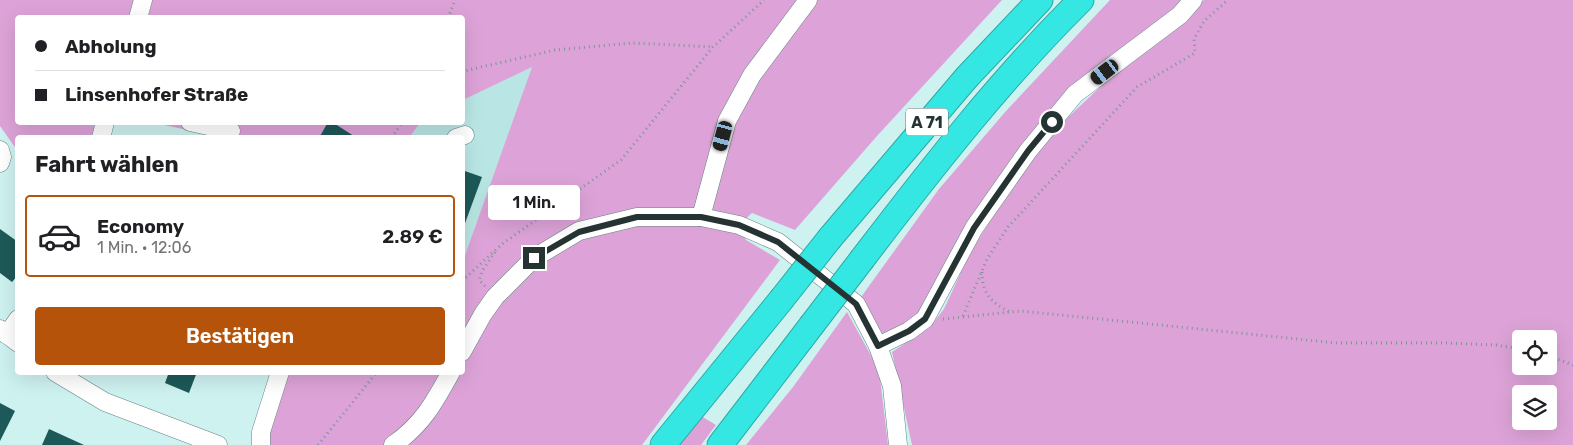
<!DOCTYPE html>
<html lang="de">
<head>
<meta charset="utf-8">
<style>
  body { margin:0; font-family:Rubik,sans-serif; background:#f6f6f6; color:#202124; height:100vh; display:flex; flex-direction:column; font-size:19px; white-space:nowrap }
  * { box-sizing:border-box; margin:0 }
  p { font-size:16px; color:#757577 }
  .icon { flex:none; width:28px; height:28px; fill:none; stroke:currentColor; stroke-width:2; stroke-linecap:round; stroke-linejoin:round }
  .map { position:relative; flex:1; overflow:hidden }
  .details { position:absolute; left:15px; top:135px; width:450px; height:240px; display:flex; flex-direction:column; background:#fff; border-radius:5px; box-shadow:0 5px 20px #0002 }
  .details>* { flex:none }
  .top-card { position:absolute; left:15px; top:15px; width:450px; height:110px; border-radius:5px; box-shadow:0 5px 20px #0002; display:grid; align-content:center; height:110px; padding:0 20px; background:#fff }
  .fabs { position:absolute; left:1512px; top:330px; display:grid; gap:10px }
  .fabs a { display:grid; place-items:center; width:45px; height:45px; border-radius:5px; background:#fff; box-shadow:0 5px 20px #0002; font-size:25px }
  .end { position:absolute; width:22px; height:22px; margin:-11px; border:6px solid #253333; background:#fff; box-shadow:0 0 0 2px #fff }
  .from { border-radius:50% }
  .bubble { position:absolute; height:35px; border-radius:5px; background:#fff; box-shadow:0 5px 20px #0002; font-size:16px; font-weight:600; line-height:35px; text-align:center }
  .car { position:absolute; width:15px; height:30px; margin:-15px -8px; border-radius:6px; box-shadow:0 0 4px 1px #0007; background:linear-gradient(#222 24%,#8ab4d8 0 40%,#222 0 76%,#8ab4d8 0 86%,#222 0) }
  .top-card b { display:flex; align-items:center; gap:18px; height:48px; font-size:19px }
  .top-card b+b { border-top:1px solid #e0e0e0 }
  .top-card i { width:12px; height:12px; background:#202124 }
  ul { padding:0; list-style:none }
  li { display:flex; align-items:center; gap:15px; height:82px; margin:0 10px 8px; padding:0 10px; border:2px solid transparent; border-radius:5px }
  li div { flex:1 }
  li b { display:block; font-size:19px }
  li em { font-style:normal; font-weight:600 }
  li.on { border-color:#b45309 }
  li>.icon { width:45px; height:45px; stroke-width:1.5 }
  h2 { padding:0 20px; font-size:22px; line-height:60px }
  .button { display:flex; gap:10px; margin-top:auto; padding:10px 20px }
  .button a { flex:1; height:58px; border-radius:5px; background:#b45309; color:#fff; font-size:20px; font-weight:600; line-height:58px; text-align:center }
  .map>svg:first-child { display:block }
  .built { fill:#b9e6e4 }
  .green { fill:#dda3d8; fill-rule:evenodd }
  .building { fill:#1d5958 }
  .lines { fill:none; stroke-linecap:round; stroke-linejoin:round }
  .minor-casing { stroke:#638482; stroke-width:19 }
  .highway-casing { stroke:#2fa8a5; stroke-width:27 }
  .path { stroke:#7c9594; stroke-width:3; stroke-dasharray:1 4; stroke-linecap:butt }
  .minor { stroke:#fff; stroke-width:18 }
  .highway { stroke:#34e7e3; stroke-width:25 }
  .highway-bridge-casing { stroke:#2fa8a5; stroke-width:27; stroke-linecap:butt }
  .highway-bridge { stroke:#34e7e3; stroke-width:25 }
  .route { stroke:#253333; stroke-width:6 }
  .labels { text-anchor:middle; stroke-width:5; stroke-linejoin:round; paint-order:stroke }
  .shield { fill:#fff; stroke:#667070; stroke-width:1 }
  .shield-label { font-size:16px; font-weight:bold; fill:#253333 }
</style>
</head>
<body>
<div class="map">
<svg width="1573" height="445" viewBox="0 0 1573 445">
  <rect width="100%" height="100%" fill="#cef2f0"/>
  <!-- built -->
  <polygon class="built" points="533,66 463,261 462,138 409,138 420,123 462,122 463,100"/>
  <!-- green -->
  <g class="green">
    <polygon points="0,0 1002,0 877,136 795,230 752,213 739,225 746,240 780,260 642,445 265,445 288,373 462,372 463,261 532,67 463,100 462,18 18,18 18,122 96,123 92,137 18,138 17,150 0,126"/>
    <polygon points="1110,0 1187,0 1075,94 1028,151 925,319 878,346 856,304 939,189 1006,111"/>
    <path d="M1204,0H1573V445H912L892,352L930,327L944,309L970,253L1017,178L1063,122L1114,74ZM1521,339H1549V366H1521ZM1521,394H1549V421H1521Z"/>
    <polygon points="155,123 420,123 409,138 220,137"/>
    <polygon points="847,312 879,370 888,445 746,445 793,387"/>
    <polygon points="701,416 716,425 701,445 678,445"/>
  </g>
  <!-- building -->
  <g class="building">
    <polygon points="328,122 332,122 357,138 319,138"/>
    <polygon points="462,170 482,177 464,226 462,226"/>
    <polygon points="0,229 18,242 18,275 12,282 0,273"/>
    <polygon points="169,372 197,372 189,393 165,383"/>
    <polygon points="0,403 15,411 0,441"/>
    <polygon points="49,429 84,445 42,445"/>
  </g>
  <g class="lines">
    <!-- minor casing -->
    <g class="minor-casing">
      <g id="minor">
        <polyline points="138,18 143,0"/>
        <polyline points="190,122 231,131"/>
        <polyline points="101,138 105,122"/>
        <polyline points="456,138 465,135"/>
        <polyline points="0,150 2,157 0,163"/>
        <polyline points="701,217 727,121 752,75 808,0"/>
        <polyline points="0,329 18,343"/>
        <polyline points="7,335 18,319"/>
        <polyline points="878,346 909,331 925,319 974,228 1028,151 1075,94 1180,15 1193,0"/>
        <polyline points="462,352 483,314 495,297 534,258 579,231 637,217 701,217 739,225 778,242 856,304 878,346 892,386 898,445"/>
        <polyline points="55,372 105,402 218,445"/>
        <polyline points="261,445 261,432 280,372"/>
        <path d="M393,445C422,425 434,403 451,372"/>
      </g>
    </g>
    <!-- highway casing -->
    <g class="highway-casing">
      <g id="highway">
        <polyline points="830,238 967,77 1040,0"/>
        <path d="M863,258C931,169 1001,79 1081,0"/>
        <polyline points="663,445 781,300"/>
        <polyline points="720,445 811,326"/>
      </g>
    </g>
    <!-- path -->
    <g class="path">
      <polyline points="448,18 455,0"/>
      <polyline points="462,73 468,70 555,50 632,43 713,47"/>
      <polyline points="392,138 402,122"/>
      <path d="M982,272C982,293 991,303 1010,312"/>
      <polyline points="462,281 502,244 621,160 713,47 764,0"/>
      <polyline points="485,286 479,280 482,271 495,252"/>
      <polyline points="963,316 987,259 1008,227 1137,87 1195,53 1194,39 1204,21 1228,0"/>
      <polyline points="943,319 1021,311 1337,343 1446,343 1496,345 1521,349"/>
      <polyline points="1549,356 1573,365"/>
      <polyline points="318,445 377,372"/>
    </g>
    <!-- minor -->
    <use href="#minor" class="minor"/>
    <!-- highway -->
    <use href="#highway" class="highway"/>
    <!-- highway-bridge casing -->
    <g class="highway-bridge-casing">
      <g id="highway-bridge">
        <polyline points="781,300 830,238"/>
        <polyline points="811,326 863,258"/>
      </g>
    </g>
    <!-- highway-bridge -->
    <use href="#highway-bridge" class="highway-bridge"/>
  </g>
  <g class="lines">
    <!-- route -->
    <polyline class="route" points="534,258 579,232 637,217 701,217 739,225 778,242 856,304 878,346 909,331 925,319 974,228 1028,151 1052,122"/>
  </g>
  <g class="labels">
    <!-- shield labels -->
    <rect class="shield" x="906" y="108.5" width="42" height="27" rx="4"/>
    <g class="shield-label">
      <text x="927" y="128">A 71</text>
    </g>
  </g>
</svg>
<div class="fabs">
<a><svg class="icon" aria-label="locate" viewBox="0 0 24 24"><circle cx="12" cy="12" r="6"/><path d="M12 2v4M12 18v4M2 12h4M18 12h4"/></svg></a>
<a><svg class="icon" aria-label="layers" viewBox="0 0 24 24"><path d="M12 4l9 5-9 5-9-5zM3 14l9 5 9-5"/></svg></a>
</div>
<i class="end from" style="left:1052px;top:122px"></i>
<i class="end" style="left:534px;top:258px"></i>
<div class="bubble" style="left:488px;top:185px;width:92px">1 Min.</div>
<i class="car" style="left:1105px;top:72px;rotate:233deg"></i>
<i class="car" style="left:723px;top:136px;rotate:195deg"></i>
<div class="top-card">
<b><i class="from"></i>Abholung</b>
<b><i></i>Linsenhofer Straße</b>
</div>
<section class="details">
<h2>Fahrt wählen</h2>
<ul>
<li class="on"><svg class="icon" aria-label="car" viewBox="0 0 24 24"><path d="M5 17H2v-5l4-1 3-4h7l3 4 3 1v5h-3M9 17h6M6 11h13"/><circle cx="7" cy="17" r="2"/><circle cx="17" cy="17" r="2"/></svg><div><b>Economy</b><p>1 Min. · 12:06</p></div><em>2.89 €</em></li>
</ul>
<div class="button"><a>Bestätigen</a></div>
</section>
</div>
</body>
</html>
